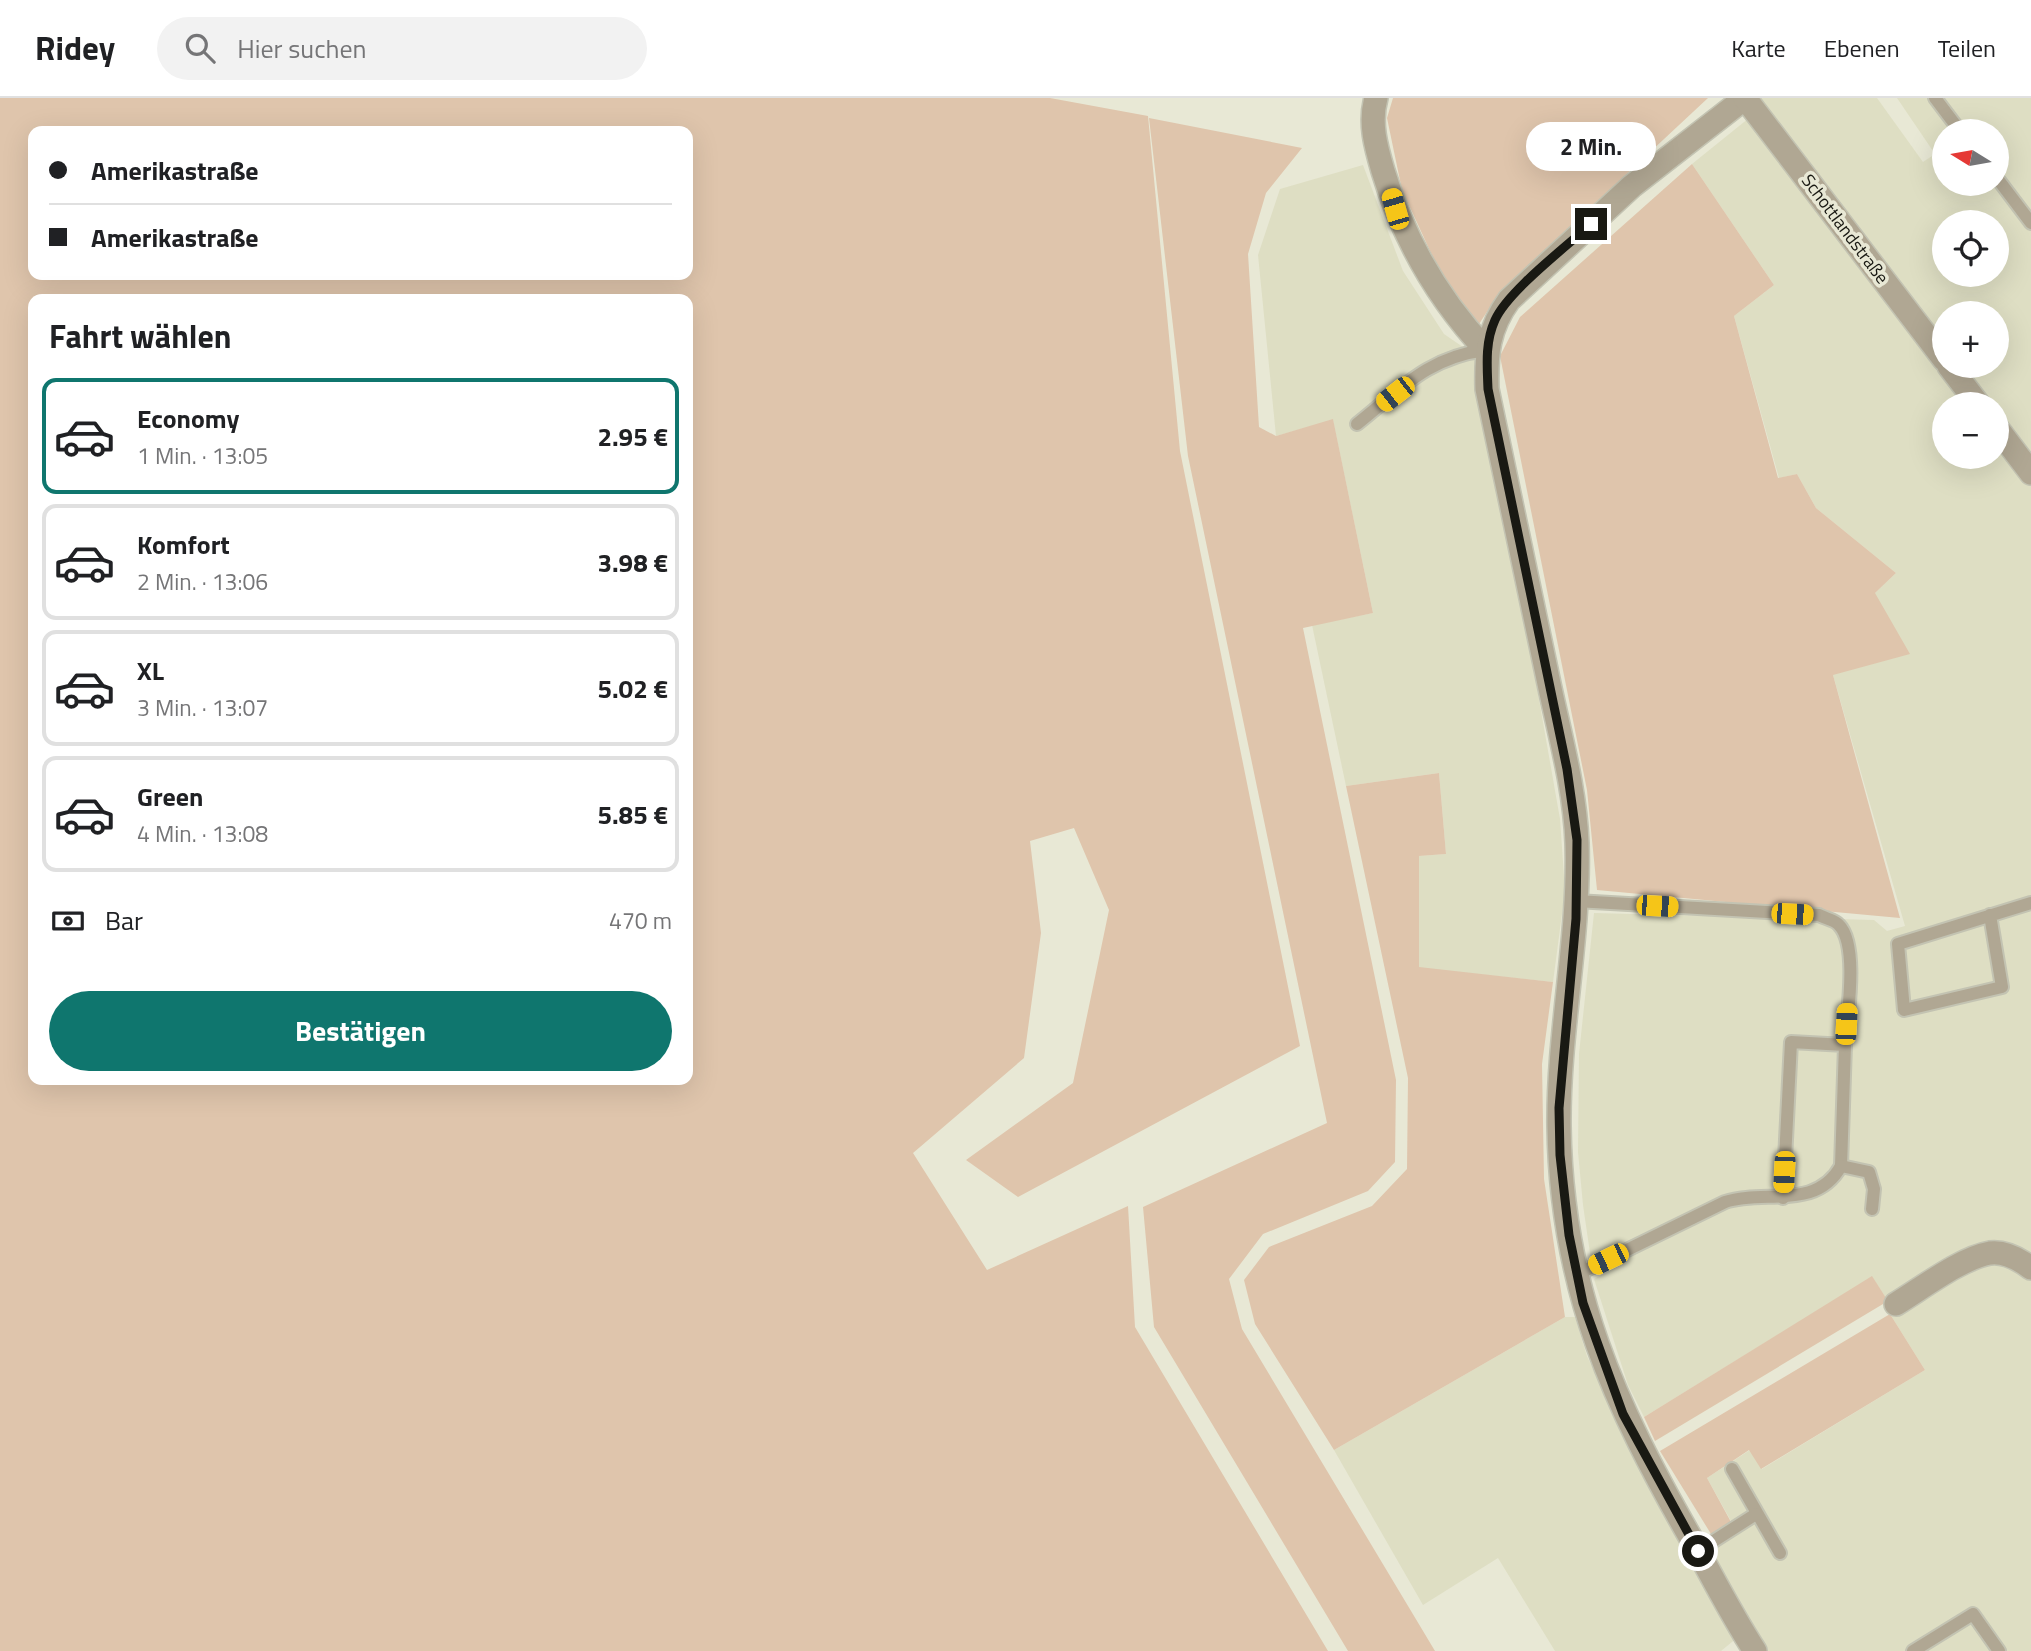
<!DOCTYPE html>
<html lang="de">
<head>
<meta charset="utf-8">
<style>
  body { margin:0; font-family:"Titillium Web",sans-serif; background:#f2f2f2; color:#202124; height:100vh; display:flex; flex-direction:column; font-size:26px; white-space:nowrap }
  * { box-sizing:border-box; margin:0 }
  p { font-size:23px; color:#757577 }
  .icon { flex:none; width:38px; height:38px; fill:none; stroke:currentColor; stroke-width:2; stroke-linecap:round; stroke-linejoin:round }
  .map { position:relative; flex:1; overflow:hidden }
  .sheet { position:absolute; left:28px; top:196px; width:665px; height:791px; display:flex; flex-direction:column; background:#fff; border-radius:14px; box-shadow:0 7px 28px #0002 }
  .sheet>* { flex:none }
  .guide { position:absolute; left:28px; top:28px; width:665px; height:154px; border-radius:14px; box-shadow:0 7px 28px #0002; display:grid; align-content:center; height:154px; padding:0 21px; background:#fff }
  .needle { width:46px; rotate:281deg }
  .fabs { position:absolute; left:1932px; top:21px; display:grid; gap:14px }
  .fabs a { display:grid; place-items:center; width:77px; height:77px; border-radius:50%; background:#fff; box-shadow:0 7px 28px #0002; font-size:35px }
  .end { position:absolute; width:32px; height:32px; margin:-16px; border:9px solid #191913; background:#fff; box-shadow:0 0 0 4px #fff }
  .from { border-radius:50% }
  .bubble { position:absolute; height:49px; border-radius:24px; background:#fff; box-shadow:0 7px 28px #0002; font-size:23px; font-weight:700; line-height:49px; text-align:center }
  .car { position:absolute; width:21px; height:42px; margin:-21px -10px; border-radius:9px; box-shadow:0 0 5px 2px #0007; background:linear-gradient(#f5c518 24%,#345 0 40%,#f5c518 0 76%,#345 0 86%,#f5c518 0) }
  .guide b { display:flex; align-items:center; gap:24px; height:66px; font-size:26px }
  .guide b+b { border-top:2px solid #e0e0e0 }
  .guide i { width:18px; height:18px; background:#202124 }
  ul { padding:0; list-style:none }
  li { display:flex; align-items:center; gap:21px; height:116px; margin:0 14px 10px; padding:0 7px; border:4px solid #e0e0e0; border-radius:14px }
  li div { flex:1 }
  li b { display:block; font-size:26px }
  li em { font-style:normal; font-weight:700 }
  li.current { border-color:#0f766e }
  li>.icon { width:63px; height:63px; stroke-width:1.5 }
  h2 { padding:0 21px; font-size:32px; line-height:84px }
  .pay { display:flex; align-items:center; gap:18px; height:77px; padding:0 21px; font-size:26px }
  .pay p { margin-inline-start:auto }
  .button { display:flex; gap:14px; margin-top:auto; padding:14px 21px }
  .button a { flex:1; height:80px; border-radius:42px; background:#0f766e; color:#fff; font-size:28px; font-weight:700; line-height:80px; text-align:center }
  header { display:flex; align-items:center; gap:42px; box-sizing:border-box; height:98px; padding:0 35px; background:#fff; border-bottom:2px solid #e0e0e0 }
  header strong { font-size:33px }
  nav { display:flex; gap:38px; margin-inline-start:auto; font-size:24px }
  .search { width:490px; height:63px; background:#f2f2f2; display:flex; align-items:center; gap:18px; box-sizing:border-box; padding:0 24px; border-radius:38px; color:#757577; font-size:26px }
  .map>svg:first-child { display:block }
  .built { fill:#dedec3; fill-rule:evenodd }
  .green { fill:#dfc5ac; fill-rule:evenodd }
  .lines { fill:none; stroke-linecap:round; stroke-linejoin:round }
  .service-casing { stroke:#c3c3b2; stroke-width:16 }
  .minor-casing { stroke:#c3c3b2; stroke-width:26 }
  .service { stroke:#b0a793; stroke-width:12 }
  .minor { stroke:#b0a793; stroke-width:23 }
  .route { stroke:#191913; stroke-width:9 }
  .labels { text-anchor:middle; stroke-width:7; stroke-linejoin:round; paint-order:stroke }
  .street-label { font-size:18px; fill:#191913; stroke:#e8e8d5 }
</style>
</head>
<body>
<header>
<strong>Ridey</strong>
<div class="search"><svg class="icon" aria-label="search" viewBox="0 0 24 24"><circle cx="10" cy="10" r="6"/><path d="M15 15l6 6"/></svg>Hier suchen</div>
<nav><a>Karte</a><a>Ebenen</a><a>Teilen</a></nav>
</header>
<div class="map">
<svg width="2031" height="1553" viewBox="0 0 2031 1553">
  <rect width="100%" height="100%" fill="#e8e8d5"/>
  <!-- built -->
  <g class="built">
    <path d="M1757,0H1877L1923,64L1935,56L1897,0H2031V362L1997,316V306H1989L1961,268H1997V215H1944V246ZM1944,33H1997V86H1944ZM1944,124H1997V177H1944Z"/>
    <polygon points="1749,20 1971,306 1944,306 1944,359 1997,359 1997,339 2031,383 2031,1159 2010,1148 1888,1203 1872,1179 1644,1319 1628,1287 1594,1181 1612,1171 1605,1156 1591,1162 1583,1107 1578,1054 1579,956 1594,815 1874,822 1887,833 1905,828 1833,577 1875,495 1896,475 1816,410 1797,376 1779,380 1734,218 1774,187 1692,66"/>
    <polygon points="1363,67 1403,173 1444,236 1479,260 1560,721 1565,793 1553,884 1419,870 1419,758 1446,756 1439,675 1346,688 1312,527 1373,515 1333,322 1276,338 1258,157 1280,91"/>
    <polygon points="1987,1162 2011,1164 2031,1183 2031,1553 1764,1553 1702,1442 1731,1423 1707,1380 1750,1352 1762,1371 1925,1272 1890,1216"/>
    <polygon points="1565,1219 1575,1219 1587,1258 1637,1365 1738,1539 1721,1553 1555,1553 1498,1460 1423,1507 1334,1352"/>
  </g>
  <!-- green -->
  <g class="green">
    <path d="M0,0H1050L1148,18L1180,353L1300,948L1018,1099L966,1062L1073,985L1109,812L1074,730L1030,743L1041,835L1024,960L913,1055L987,1172L1128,1108L1135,1229L1328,1553H0ZM33,33H688V177H33ZM33,201H688V982H33Z"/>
    <polygon points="1393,0 1708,0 1500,194 1479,226 1443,181 1402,92 1387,20"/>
    <polygon points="1149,20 1302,50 1266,95 1248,156 1259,329 1276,338 1333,321 1373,515 1303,530 1396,982 1395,1064 1368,1093 1263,1136 1229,1181 1242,1231 1435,1553 1348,1553 1154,1229 1143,1109 1327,1025 1188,358"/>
    <polygon points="1692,66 1774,187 1734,218 1778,380 1797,376 1816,410 1896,475 1875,495 1910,556 1833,577 1900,820 1597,792 1587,692 1500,258 1520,219"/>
    <polygon points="1439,675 1446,756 1419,758 1419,869 1553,884 1542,966 1544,1081 1565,1219 1334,1352 1255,1226 1244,1182 1269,1149 1372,1108 1407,1071 1408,980 1346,688"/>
    <polygon points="1872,1178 1888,1203 1655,1343 1644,1319"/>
    <polygon points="1890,1216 1925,1272 1761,1371 1749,1352 1707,1380 1731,1424 1711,1436 1660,1353"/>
  </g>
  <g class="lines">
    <!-- service casing -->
    <g class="service-casing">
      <g id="service">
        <polyline points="1935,0 1960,33"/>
        <polyline points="1997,80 2031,125"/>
        <path d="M1357,326C1401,291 1428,259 1486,252"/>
        <path d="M1576,803L1819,817C1824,820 1835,822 1839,827C1859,847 1847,920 1845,947"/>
        <polyline points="1990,817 2002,889 1904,912 1898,846 2031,805"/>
        <polyline points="1783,1100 1791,944 1845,947 1841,1068"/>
        <path d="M1576,1177L1725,1104C1764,1091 1816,1113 1841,1068L1869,1074L1874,1091L1872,1111"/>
        <polyline points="1732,1371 1780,1455"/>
        <polyline points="1698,1453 1756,1416"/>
        <polyline points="1913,1553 1973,1516 1999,1553"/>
      </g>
    </g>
    <!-- minor casing -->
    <g class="minor-casing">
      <g id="minor">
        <path d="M1376,0C1369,25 1376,49 1383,73C1404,142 1437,200 1486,252"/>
        <path d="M1745,0L1632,88L1509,202C1488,231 1486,256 1487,291C1507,386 1527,481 1547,576C1558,631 1575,688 1577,745C1580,840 1558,933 1559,1028C1561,1191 1614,1306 1693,1444C1713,1480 1732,1518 1755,1553"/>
        <polyline points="1745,0 1944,261"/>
        <polyline points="1949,268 1978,306"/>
        <polyline points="1997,330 2031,375"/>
        <path d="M1896,1206C1921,1191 1961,1160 1990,1155C2005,1153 2019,1161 2031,1170"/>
      </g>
    </g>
    <!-- service -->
    <use href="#service" class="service"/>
    <!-- minor -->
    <use href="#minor" class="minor"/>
  </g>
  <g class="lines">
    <!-- route -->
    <path class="route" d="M1591,126C1566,149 1508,193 1495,222C1485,244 1487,267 1488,291L1567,671L1577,742L1576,821L1559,1010L1560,1057L1569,1137L1583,1205L1623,1316L1698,1453"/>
  </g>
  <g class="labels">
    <!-- street labels -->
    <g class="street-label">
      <text transform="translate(1845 131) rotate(53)" y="6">Schottlandstraße</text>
    </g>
  </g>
</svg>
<div class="fabs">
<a><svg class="needle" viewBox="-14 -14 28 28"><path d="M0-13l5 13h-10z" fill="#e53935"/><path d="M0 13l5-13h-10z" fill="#757577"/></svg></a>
<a><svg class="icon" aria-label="locate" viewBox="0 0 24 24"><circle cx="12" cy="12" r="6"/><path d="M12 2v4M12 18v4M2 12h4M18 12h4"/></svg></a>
<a>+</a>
<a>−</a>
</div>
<i class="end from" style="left:1698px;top:1453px"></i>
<i class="end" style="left:1591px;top:126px"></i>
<div class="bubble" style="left:1526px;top:24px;width:130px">2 Min.</div>
<i class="car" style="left:1395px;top:111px;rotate:344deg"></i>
<i class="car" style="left:1395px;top:296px;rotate:232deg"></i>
<i class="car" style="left:1657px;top:808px;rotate:93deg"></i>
<i class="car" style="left:1792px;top:816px;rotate:93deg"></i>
<i class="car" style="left:1846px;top:926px;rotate:3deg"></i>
<i class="car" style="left:1784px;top:1074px;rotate:183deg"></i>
<i class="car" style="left:1608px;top:1161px;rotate:244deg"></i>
<div class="guide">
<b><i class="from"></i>Amerikastraße</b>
<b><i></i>Amerikastraße</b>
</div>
<section class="sheet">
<h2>Fahrt wählen</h2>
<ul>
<li class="current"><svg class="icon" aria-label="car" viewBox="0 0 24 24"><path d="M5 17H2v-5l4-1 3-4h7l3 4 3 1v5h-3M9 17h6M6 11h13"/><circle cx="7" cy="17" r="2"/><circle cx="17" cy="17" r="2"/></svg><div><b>Economy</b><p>1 Min. · 13:05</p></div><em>2.95 €</em></li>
<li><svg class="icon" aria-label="car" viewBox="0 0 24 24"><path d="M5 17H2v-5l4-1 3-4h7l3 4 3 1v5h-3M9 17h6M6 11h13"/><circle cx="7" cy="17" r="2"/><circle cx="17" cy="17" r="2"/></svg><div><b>Komfort</b><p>2 Min. · 13:06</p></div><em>3.98 €</em></li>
<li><svg class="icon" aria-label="car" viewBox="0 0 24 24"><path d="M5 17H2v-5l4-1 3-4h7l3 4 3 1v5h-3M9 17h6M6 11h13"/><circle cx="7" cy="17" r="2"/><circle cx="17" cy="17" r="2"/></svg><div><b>XL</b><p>3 Min. · 13:07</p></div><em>5.02 €</em></li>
<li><svg class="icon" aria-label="car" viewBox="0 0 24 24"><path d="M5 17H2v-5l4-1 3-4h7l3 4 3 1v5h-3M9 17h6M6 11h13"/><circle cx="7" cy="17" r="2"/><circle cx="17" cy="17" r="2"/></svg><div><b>Green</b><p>4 Min. · 13:08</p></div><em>5.85 €</em></li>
</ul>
<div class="pay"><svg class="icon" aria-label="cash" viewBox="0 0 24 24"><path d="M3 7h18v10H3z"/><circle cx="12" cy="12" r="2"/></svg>Bar<p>470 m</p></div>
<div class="button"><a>Bestätigen</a></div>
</section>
</div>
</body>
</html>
